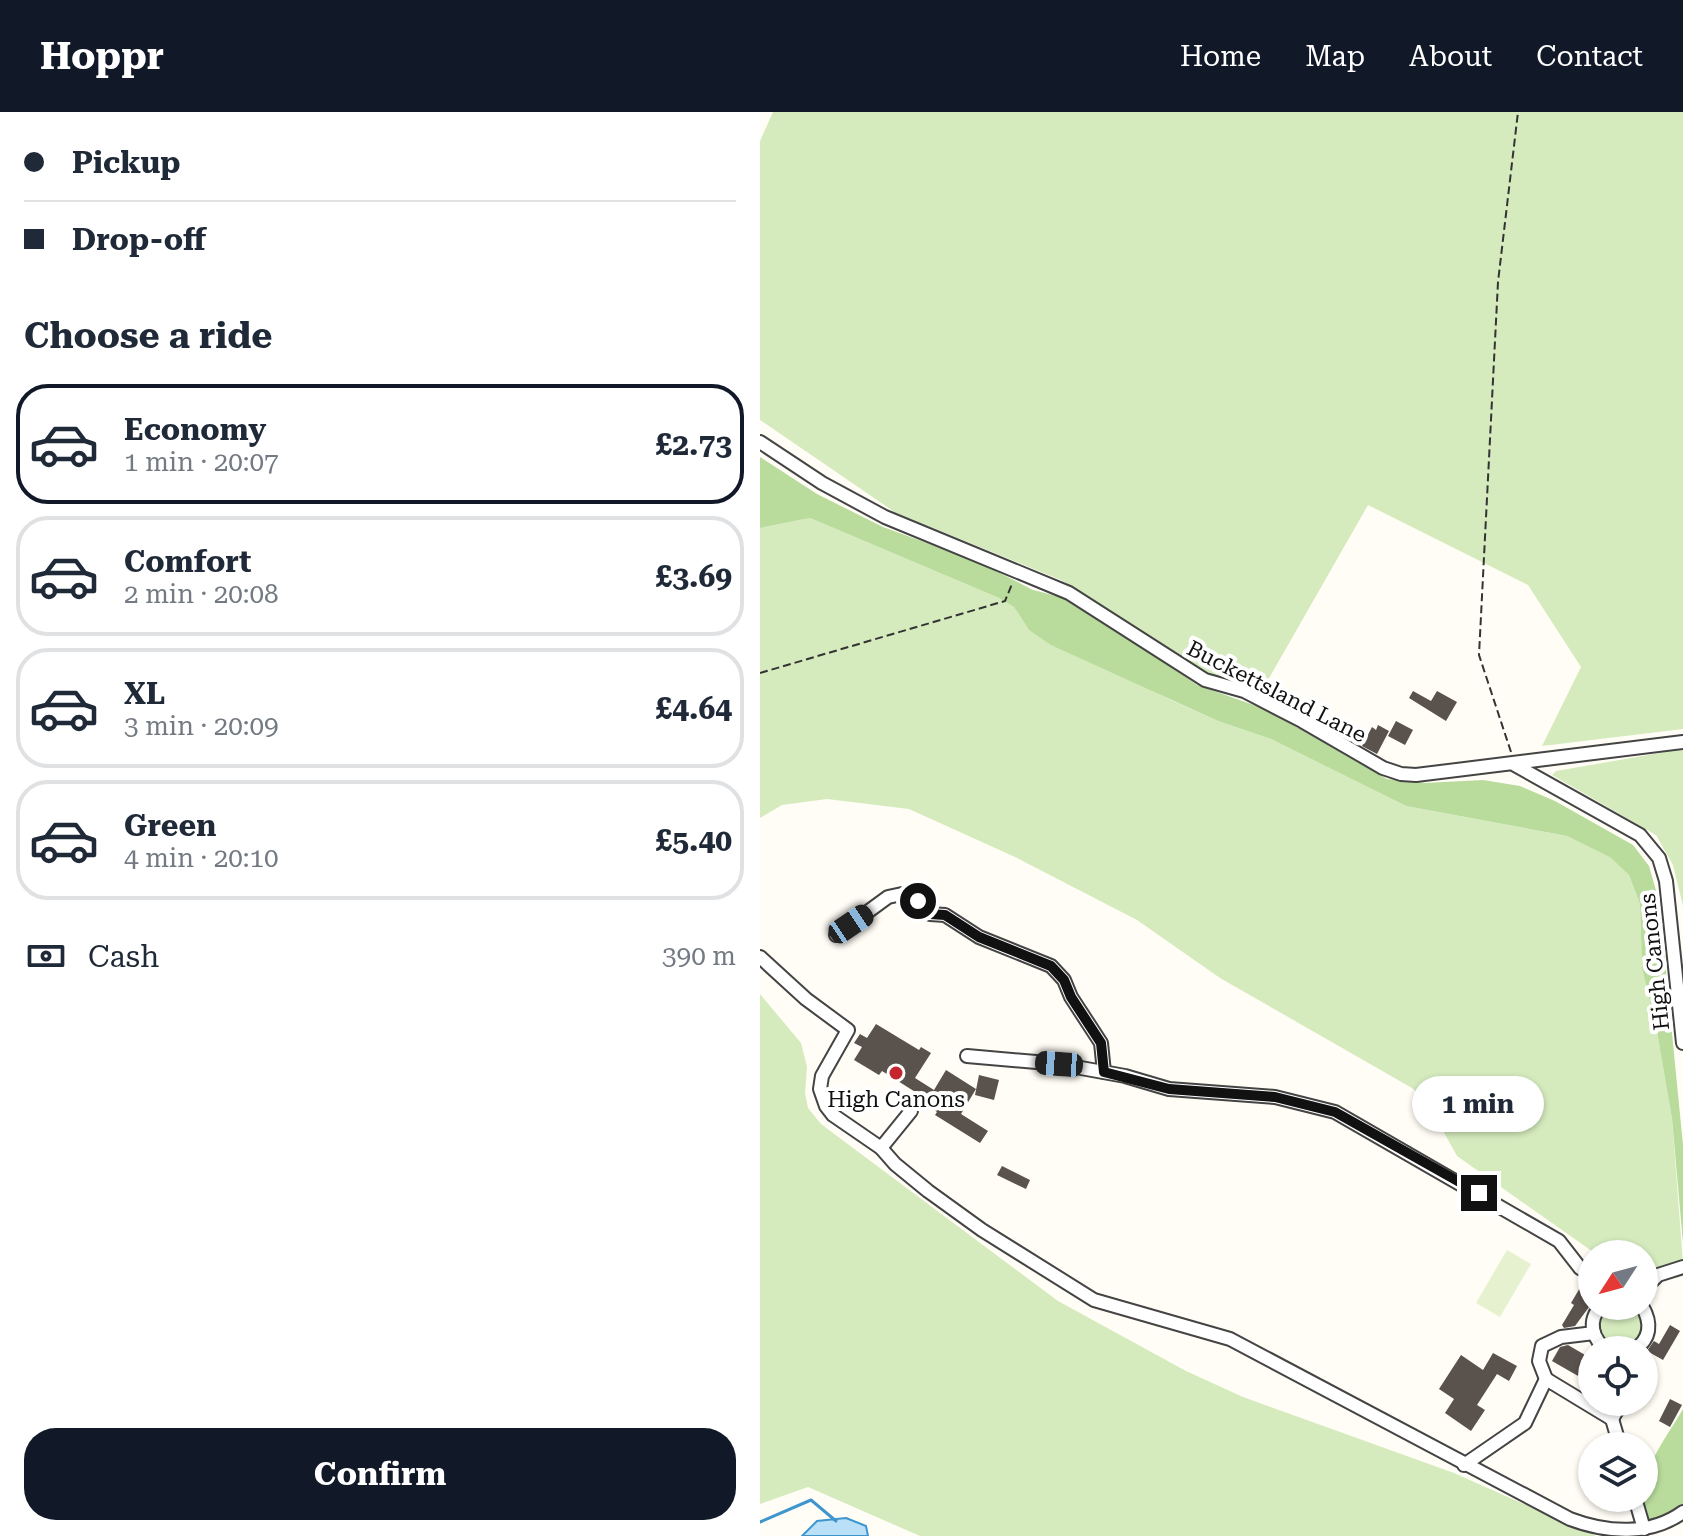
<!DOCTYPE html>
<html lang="en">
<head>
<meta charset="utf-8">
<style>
  body { margin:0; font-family:"Roboto Serif",serif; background:#f2f2f3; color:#1f2937; height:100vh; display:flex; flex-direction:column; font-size:30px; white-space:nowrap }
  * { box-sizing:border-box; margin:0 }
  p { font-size:26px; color:#747a83 }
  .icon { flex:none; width:44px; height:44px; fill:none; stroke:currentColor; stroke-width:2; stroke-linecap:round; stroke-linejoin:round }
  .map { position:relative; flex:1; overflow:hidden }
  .sheet { display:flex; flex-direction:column; background:#fff; width:760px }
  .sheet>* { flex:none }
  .hud { display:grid; align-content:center; height:176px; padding:0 24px; background:#fff }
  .needle { width:52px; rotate:234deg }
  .fabs { position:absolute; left:818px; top:1128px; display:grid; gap:16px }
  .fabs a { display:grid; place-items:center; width:80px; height:80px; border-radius:50%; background:#fff; box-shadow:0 2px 6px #0004; font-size:40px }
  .end { position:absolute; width:36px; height:36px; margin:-18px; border:10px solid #111; background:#fff; box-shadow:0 0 0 4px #fff }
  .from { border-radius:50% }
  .bubble { position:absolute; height:56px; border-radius:28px; background:#fff; box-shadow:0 2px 6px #0004; font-size:26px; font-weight:700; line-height:56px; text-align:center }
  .car { position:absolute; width:24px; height:48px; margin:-24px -12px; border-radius:10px; box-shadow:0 0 6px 2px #0007; background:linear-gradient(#222 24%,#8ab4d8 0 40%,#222 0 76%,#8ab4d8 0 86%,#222 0) }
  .hud b { display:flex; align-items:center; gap:28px; height:76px; font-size:30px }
  .hud b+b { border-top:2px solid #e0e1e3 }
  .hud i { width:20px; height:20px; background:#1f2937 }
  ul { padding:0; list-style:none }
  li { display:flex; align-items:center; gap:24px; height:120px; margin:0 16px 12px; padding:0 8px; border:4px solid #e0e1e3; border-radius:32px }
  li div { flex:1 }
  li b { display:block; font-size:30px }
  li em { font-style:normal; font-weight:700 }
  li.selected { border-color:#111827 }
  li>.icon { width:72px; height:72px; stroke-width:1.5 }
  h2 { padding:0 24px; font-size:36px; line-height:96px }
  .pay { display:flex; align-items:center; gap:20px; height:88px; padding:0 24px; font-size:30px }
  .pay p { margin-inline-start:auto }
  .action { display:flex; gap:16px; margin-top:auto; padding:16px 24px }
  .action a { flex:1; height:92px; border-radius:32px; background:#111827; color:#fff; font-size:32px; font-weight:700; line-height:92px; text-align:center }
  header { display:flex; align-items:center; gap:48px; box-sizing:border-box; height:112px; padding:0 40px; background:#111827; color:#fff }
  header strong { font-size:38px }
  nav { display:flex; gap:44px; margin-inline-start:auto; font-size:28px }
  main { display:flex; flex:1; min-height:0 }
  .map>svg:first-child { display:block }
  .green { fill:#d5ebbd }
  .forest { fill:#b9dc9c }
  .pitch { fill:#e6f2cf }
  .water { fill:#b9e0f7; stroke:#3f96cf; stroke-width:2 }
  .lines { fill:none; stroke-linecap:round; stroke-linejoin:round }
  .stream { stroke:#3f96cf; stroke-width:3 }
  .building { fill:#5a524d }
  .minor-casing { stroke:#444; stroke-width:16 }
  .path { stroke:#333; stroke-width:2; stroke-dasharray:8 4; stroke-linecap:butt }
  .minor { stroke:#fff; stroke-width:12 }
  .route { stroke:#111; stroke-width:10 }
  .poi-dot { fill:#c4262e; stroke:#fff; stroke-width:3 }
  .labels { text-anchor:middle; stroke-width:8; stroke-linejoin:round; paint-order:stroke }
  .street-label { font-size:22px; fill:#111; stroke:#fff }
  .poi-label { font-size:22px; fill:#111; stroke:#fff }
</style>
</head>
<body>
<header>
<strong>Hoppr</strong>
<nav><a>Home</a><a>Map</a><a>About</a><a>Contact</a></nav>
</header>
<main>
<section class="sheet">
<div class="hud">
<b><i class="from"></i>Pickup</b>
<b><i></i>Drop-off</b>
</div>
<h2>Choose a ride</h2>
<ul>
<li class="selected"><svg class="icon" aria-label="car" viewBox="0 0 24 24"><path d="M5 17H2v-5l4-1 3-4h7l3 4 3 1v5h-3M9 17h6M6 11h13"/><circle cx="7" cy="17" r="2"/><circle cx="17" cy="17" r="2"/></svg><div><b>Economy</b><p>1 min · 20:07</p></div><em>£2.73</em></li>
<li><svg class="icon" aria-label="car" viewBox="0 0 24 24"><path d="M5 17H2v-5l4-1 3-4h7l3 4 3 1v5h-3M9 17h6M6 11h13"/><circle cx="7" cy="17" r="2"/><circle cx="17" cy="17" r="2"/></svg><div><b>Comfort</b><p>2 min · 20:08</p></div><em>£3.69</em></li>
<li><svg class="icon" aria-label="car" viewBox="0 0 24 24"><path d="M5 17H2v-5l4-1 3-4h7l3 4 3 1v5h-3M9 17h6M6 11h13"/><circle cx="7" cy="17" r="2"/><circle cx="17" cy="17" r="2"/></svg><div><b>XL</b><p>3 min · 20:09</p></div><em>£4.64</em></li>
<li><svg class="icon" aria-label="car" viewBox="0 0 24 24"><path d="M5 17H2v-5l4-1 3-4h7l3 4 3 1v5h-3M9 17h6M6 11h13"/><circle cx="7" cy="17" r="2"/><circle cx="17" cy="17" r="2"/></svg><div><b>Green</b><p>4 min · 20:10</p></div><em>£5.40</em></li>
</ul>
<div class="pay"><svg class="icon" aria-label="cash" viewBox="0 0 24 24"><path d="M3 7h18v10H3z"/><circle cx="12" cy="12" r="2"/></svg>Cash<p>390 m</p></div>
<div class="action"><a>Confirm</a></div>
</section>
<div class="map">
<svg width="923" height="1424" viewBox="0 0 923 1424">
  <rect width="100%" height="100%" fill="#fffdf5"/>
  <!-- green -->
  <g class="green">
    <polygon points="13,0 923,0 923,617 782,634 821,555 768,473 608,393 500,582 443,559 301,468 136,401 0,308 0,29"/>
    <polygon points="50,406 239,486 254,495 269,518 411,588 458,609 511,627 646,694 807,724 850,744 869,763 880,792 882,856 897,920 912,1007 923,1151 884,1161 884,1142 836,1142 697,1044 666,988 652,976 460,866 377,808 255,745 149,697 67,687 22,693 0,706 0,416"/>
    <polygon points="923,637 923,794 913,753 896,723 792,663 796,659"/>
    <polygon points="0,882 41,931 47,955 45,981 48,996 61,1012 298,1189 426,1259 483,1285 694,1361 836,1424 160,1424 48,1375 0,1392"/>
    <path d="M842,1194H876L882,1201L886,1213C877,1232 863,1239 844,1230L835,1213Z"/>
  </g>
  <!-- forest -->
  <g class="forest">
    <polygon points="0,345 57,382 123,415 216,449 273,478 312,488 437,573 505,597 627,667 665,671 723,668 760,674 795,689 873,733 889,754 899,789 923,1033 923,1131 912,1007 897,920 882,856 880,792 869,763 850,745 807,724 646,694 511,627 458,609 291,533 269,518 254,495 239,486 50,406 0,416"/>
    <path d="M923,1297V1394L892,1411C867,1373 904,1330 923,1297Z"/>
  </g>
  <!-- pitch -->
  <polygon class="pitch" points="747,1138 771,1152 740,1205 716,1191"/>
  <!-- water -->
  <polygon class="water" points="86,1406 106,1414 108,1424 42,1424 57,1409"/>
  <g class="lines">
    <!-- stream -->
    <polyline class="stream" points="0,1410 51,1388 76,1409"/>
  </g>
  <!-- building -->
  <g class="building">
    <polygon points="653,579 671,589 677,579 697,590 686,609 649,586"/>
    <polygon points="636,609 653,618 645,633 628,624"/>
    <polygon points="618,613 629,619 617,642 602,634 612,615 616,618"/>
    <polygon points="116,912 159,938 161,935 171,941 155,966 174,978 186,958 216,977 201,1002 228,1019 220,1031 175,1003 177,1000 166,993 168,988 122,959 119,963 94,948 102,935 94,931 100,922 107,926"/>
    <polygon points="219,963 239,968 234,988 215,983"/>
    <polygon points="242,1054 270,1068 266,1077 237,1063"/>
    <polygon points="824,1169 832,1172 832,1181 828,1187 832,1191 815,1214 804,1216 802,1213 814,1193 811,1191"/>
    <polygon points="910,1213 920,1219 903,1248 887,1239 894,1229 899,1232"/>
    <polygon points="808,1233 832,1247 832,1272 792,1249 800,1235"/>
    <polygon points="733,1241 757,1254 749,1269 737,1262 717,1293 725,1298 711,1319 685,1301 694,1287 679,1277 701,1243 723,1258"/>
    <polygon points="910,1287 922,1293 910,1315 899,1309"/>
  </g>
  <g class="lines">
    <!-- minor casing -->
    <g class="minor-casing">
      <g id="minor">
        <polyline points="0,330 62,371 125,405 309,481 445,568 484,579 542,609 623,656 641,662 656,663 923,630"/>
        <polyline points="755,653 880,723 899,746 906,769 923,931"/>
        <polyline points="76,823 128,785 142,782 158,789 170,802 185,803 219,825 291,854 304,868 311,885 341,931 344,960"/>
        <path d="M0,845L46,887L88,918L62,964L60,977L66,994L73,1003L121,1036L135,1052L168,1079L222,1118L334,1188L470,1227L810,1407C847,1421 890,1424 923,1400"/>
        <polyline points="207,944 299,952 365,964 409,977 515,985 575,1000 799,1129 820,1156 832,1163"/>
        <polyline points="121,1036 151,999"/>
        <polyline points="884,1177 898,1163 923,1155"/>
        <path d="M841,1194C827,1209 832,1228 848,1238"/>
        <path d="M874,1238C891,1227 892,1211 882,1194"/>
        <polyline points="786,1267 779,1249 782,1234 801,1225 834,1221"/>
        <polyline points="852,1307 862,1290"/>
        <polyline points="704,1353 765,1311 786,1267 852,1307 860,1334"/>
        <polyline points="875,1386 884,1417"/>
      </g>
    </g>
    <!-- path -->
    <g class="path">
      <polyline points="0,561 245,489 252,472"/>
      <polyline points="751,640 719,543 738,170 758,0"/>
    </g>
    <!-- minor -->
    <use href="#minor" class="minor"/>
  </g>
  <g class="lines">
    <!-- route -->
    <polyline class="route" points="158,789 170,802 185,803 219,825 291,854 304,868 311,885 341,931 344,960 409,977 515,985 575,1000 719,1081"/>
  </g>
  <!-- markers -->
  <circle class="poi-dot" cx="136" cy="961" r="8"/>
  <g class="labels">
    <!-- street labels -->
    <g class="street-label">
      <text transform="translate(517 579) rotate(27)" y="8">Buckettsland Lane</text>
      <text transform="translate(894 850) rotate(-96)" y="8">High Canons</text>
    </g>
    <!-- poi labels -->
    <g class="poi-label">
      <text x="136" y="995">High Canons</text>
    </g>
  </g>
</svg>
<div class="fabs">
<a><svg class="needle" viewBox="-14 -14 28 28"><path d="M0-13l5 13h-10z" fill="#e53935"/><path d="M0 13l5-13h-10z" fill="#747a83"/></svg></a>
<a><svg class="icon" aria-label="locate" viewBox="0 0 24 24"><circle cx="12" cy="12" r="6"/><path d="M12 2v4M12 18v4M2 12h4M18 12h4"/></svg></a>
<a><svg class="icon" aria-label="layers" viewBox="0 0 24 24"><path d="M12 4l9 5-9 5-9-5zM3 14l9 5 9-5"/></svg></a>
</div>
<i class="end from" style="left:158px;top:789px"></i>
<i class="end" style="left:719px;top:1081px"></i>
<div class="bubble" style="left:652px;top:964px;width:132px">1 min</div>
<i class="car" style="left:91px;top:812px;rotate:56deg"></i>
<i class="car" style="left:299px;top:952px;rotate:274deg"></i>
</div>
</main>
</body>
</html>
